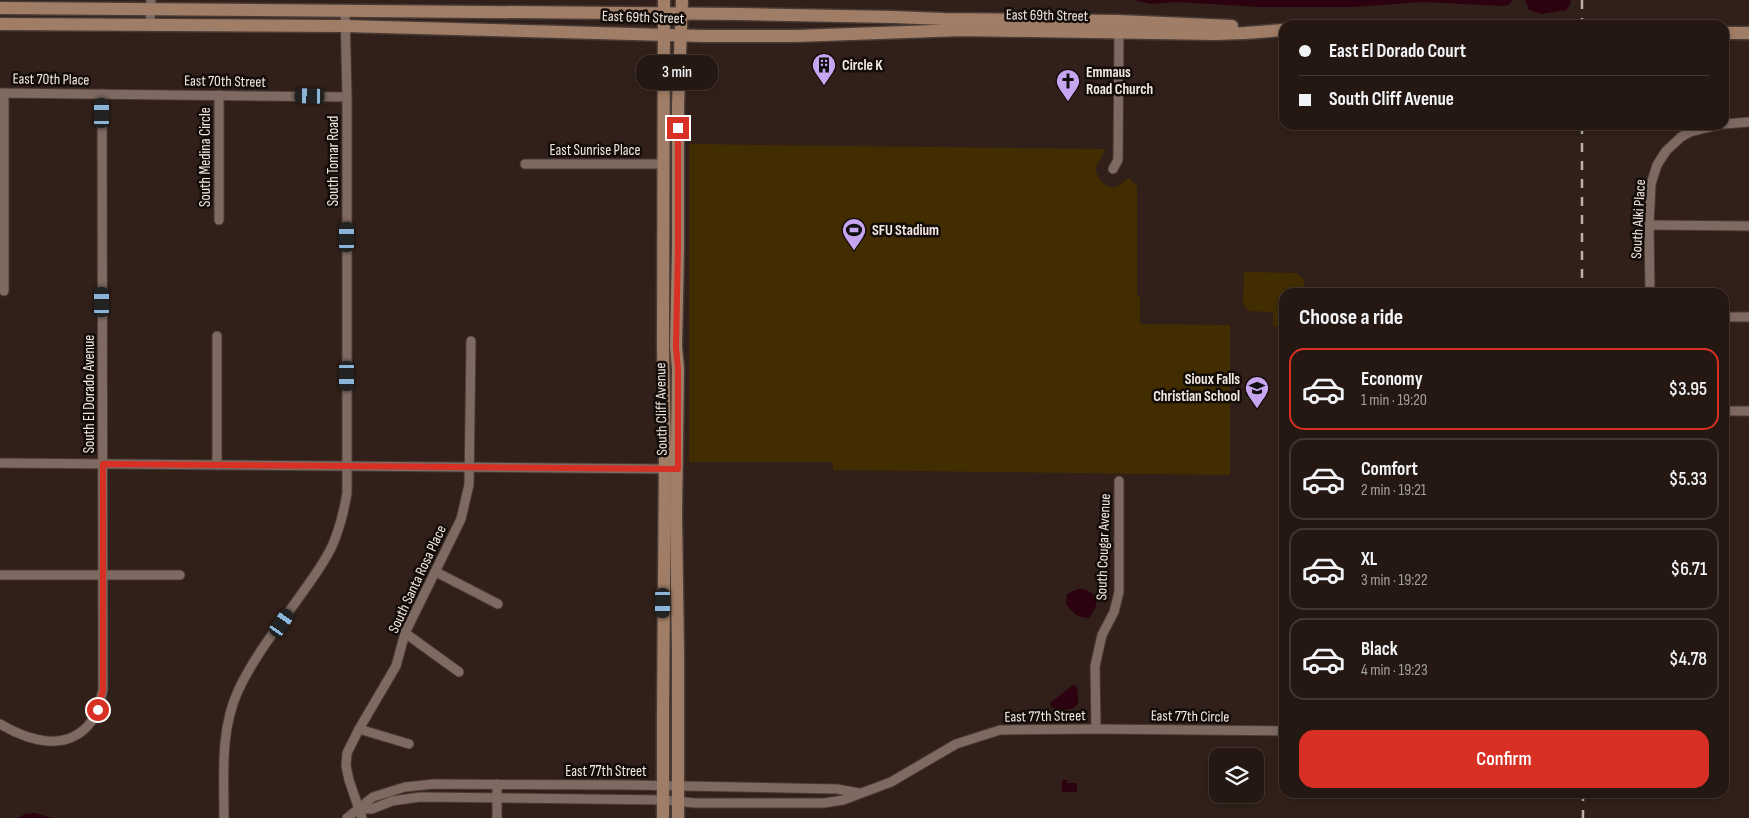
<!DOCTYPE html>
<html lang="en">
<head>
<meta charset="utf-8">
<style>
  body { margin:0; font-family:"Sofia Sans Condensed",sans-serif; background:#2d211c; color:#f1f3f6; height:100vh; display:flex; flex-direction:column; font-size:19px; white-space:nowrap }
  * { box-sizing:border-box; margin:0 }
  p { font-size:16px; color:#a3a0a0 }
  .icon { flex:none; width:28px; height:28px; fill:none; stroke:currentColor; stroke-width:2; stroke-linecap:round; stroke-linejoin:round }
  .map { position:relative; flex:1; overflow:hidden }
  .drawer { position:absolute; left:1279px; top:288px; width:450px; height:510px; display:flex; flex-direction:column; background:#251813; border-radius:15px; box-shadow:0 2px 8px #0003,0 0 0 1px #423733 }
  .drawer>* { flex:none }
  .hud { position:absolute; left:1279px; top:20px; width:450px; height:110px; border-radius:15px; box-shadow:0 2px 8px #0003,0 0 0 1px #423733; display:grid; align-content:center; height:110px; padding:0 20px; background:#251813 }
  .tools { position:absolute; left:1209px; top:748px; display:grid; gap:10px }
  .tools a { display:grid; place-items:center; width:55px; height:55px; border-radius:10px; background:#251813; box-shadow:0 2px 8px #0003,0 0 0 1px #423733; font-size:25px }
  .end { position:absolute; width:22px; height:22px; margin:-11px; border:6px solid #d93025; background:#fff; box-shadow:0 0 0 2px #fff }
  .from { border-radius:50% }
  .bubble { position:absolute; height:35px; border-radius:15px; background:#251813; box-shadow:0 2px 8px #0003,0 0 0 1px #423733; font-size:16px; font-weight:600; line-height:35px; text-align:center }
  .car { position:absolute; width:15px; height:30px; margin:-15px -8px; border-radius:6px; box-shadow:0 0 4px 1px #0007; background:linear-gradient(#222 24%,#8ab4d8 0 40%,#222 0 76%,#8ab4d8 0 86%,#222 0) }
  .hud b { display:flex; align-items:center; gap:18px; height:48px; font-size:19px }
  .hud b+b { border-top:1px solid #423733 }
  .hud i { width:12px; height:12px; background:#f1f3f6 }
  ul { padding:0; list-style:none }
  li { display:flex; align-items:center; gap:15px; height:82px; margin:0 10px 8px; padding:0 10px; border:2px solid #423733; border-radius:15px }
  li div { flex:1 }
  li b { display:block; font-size:19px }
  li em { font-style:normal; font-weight:600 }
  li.active { border-color:#d93025 }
  li>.icon { width:45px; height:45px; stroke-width:1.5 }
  h2 { padding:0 20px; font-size:22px; line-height:60px }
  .action { display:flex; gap:10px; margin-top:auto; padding:10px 20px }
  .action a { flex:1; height:58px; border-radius:15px; background:#d93025; color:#fff; font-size:20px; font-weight:600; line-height:58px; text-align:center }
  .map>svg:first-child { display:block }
  .green { fill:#422d00 }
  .water { fill:#2c0211 }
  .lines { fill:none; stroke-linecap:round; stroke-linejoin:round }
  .minor-casing { stroke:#483a35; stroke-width:11 }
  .secondary-casing { stroke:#483a35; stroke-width:15 }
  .minor { stroke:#7f6a62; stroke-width:9 }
  .secondary { stroke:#a07d66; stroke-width:12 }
  .rail { stroke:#bdb0aa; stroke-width:2.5; stroke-dasharray:9 9; stroke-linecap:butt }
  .route { stroke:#d93025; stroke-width:6 }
  .labels { text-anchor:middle; stroke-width:5; stroke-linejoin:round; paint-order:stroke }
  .street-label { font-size:15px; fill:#f4e8e3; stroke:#130c09 }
  .poi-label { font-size:15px; font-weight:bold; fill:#f4e8e3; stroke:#130c09; text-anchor:start }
</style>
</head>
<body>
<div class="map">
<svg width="1749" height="818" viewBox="0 0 1749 818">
  <rect width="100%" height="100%" fill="#312019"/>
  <!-- green -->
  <g class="green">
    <path d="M689,144L1106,149L1095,168C1097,177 1104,189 1115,187C1120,186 1125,180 1129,178L1137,187V296H1140V324L1230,325V475L833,470V462H689Z"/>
    <polygon points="1244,272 1297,273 1304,280 1304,292 1284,292 1284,334 1283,327 1273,327 1273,312 1249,311 1243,304"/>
  </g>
  <!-- water -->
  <g class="water">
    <polygon points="1134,0 1512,0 1509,5 1502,6 1422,2 1354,7 1261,7 1175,2 1151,4"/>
    <polygon points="1525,0 1571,0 1570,5 1566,10 1542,14 1529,10"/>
    <path d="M1078,589C1087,589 1092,592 1097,599L1095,609L1089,618C1077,618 1073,613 1066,604L1067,594Z"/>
    <path d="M1073,685L1077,687C1077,691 1079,699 1078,703C1074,712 1058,710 1051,707L1050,703Z"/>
    <polygon points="1062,780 1067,780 1067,783 1077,783 1077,792 1062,792"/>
    <polygon points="35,813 52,818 17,818 25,814"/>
  </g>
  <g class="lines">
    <!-- minor casing -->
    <g class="minor-casing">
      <g id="minor">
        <polyline points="150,25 151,0"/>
        <polyline points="0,93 347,97"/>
        <polyline points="4,93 4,291"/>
        <polyline points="219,95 219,220"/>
        <polyline points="1724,124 1749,122"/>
        <polyline points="525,164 664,164"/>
        <polyline points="1113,169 1118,160 1119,28"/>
        <polyline points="1649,225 1749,226"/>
        <polyline points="1650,292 1649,225 1651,184 1657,165 1666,151 1681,137 1690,132 1719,125"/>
        <polyline points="1724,317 1749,317"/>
        <polyline points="1724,411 1749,411"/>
        <polyline points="0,463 670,469"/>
        <polyline points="217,465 217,336"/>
        <polyline points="436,572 498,604"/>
        <polyline points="0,575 180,575"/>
        <polyline points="405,633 459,672"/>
        <path d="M0,724C29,741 67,753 91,722C98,713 100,701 103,690L102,94"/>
        <polyline points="359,729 409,744"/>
        <polyline points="1096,729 1095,666 1102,635 1114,612 1119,592 1119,481"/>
        <polyline points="497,784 497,818"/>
        <polyline points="359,809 372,809 392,801 420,797 663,800 695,803 824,803 843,800 891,782 956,744 1000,730 1096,729 1284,731"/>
        <path d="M224,818C224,776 220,730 238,691C255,654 282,622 305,589C315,575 326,560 333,544C340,527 344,511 347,493V97L345,11"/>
        <polyline points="347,818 373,797 405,787 434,784 629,785 837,789 859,793"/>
        <polyline points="362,818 349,780 346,766 347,753 359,729 396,666 405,633 461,519 469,485 471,341"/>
      </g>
    </g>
    <!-- secondary casing -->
    <g class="secondary-casing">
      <g id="secondary">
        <polyline points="0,8 739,14 893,17 944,19 1119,21 1232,26"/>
        <polyline points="0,24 345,26 703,36 796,36 962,30 1215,34 1245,33 1284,30"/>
        <polyline points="1724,33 1749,33"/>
        <polyline points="663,818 663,718 665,453 663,347 664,0"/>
        <polyline points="678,818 678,653 676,514 678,369 676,347 678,248 678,106 682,0"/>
      </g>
    </g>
    <!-- minor -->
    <use href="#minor" class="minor"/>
    <!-- secondary -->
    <use href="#secondary" class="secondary"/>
    <!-- rail -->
    <g class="rail">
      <polyline points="1582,0 1582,25"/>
      <polyline points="1582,125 1582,292"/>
      <polyline points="1583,792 1583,818"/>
    </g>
  </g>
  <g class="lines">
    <!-- route -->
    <polyline class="route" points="98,710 103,690 103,464 678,469 678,369 676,347 678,248 678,128"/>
  </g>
  <!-- icons -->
  <defs>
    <g id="building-pin" transform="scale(1.25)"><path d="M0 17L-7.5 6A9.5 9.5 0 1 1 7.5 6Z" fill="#c6a6f0" stroke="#130c09"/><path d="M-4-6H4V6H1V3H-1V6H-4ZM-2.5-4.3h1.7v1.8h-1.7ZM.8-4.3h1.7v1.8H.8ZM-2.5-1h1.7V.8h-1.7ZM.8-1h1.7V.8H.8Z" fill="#111"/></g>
    <g id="church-pin" transform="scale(1.25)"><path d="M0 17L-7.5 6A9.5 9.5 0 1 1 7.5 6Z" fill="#c6a6f0" stroke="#130c09"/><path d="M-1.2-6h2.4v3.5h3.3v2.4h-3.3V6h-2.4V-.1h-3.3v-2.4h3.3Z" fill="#111"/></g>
    <g id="stadium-pin" transform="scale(1.25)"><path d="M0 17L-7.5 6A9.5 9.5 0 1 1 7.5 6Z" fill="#c6a6f0" stroke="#130c09"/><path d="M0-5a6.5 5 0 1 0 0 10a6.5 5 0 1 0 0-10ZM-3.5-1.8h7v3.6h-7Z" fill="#111"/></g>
    <g id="school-pin" transform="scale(1.25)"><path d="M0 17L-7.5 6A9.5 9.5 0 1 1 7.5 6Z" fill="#c6a6f0" stroke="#130c09"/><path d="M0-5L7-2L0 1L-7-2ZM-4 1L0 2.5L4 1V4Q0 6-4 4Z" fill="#111"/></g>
  </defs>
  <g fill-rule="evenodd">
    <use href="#building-pin" x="824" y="65"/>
    <use href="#church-pin" x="1068" y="81"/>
    <use href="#stadium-pin" x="854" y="230"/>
    <use href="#school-pin" x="1257" y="388"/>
  </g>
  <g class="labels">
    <!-- street labels -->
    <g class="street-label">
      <text transform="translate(1047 15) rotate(1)" y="5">East 69th Street</text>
      <text transform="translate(643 17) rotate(2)" y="5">East 69th Street</text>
      <text transform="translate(51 79) rotate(1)" y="5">East 70th Place</text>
      <text transform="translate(225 81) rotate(1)" y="5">East 70th Street</text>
      <text x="595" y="155">East Sunrise Place</text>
      <text transform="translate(205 157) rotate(-90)" y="5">South Medina Circle</text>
      <text transform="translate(333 161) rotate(-90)" y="5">South Tomar Road</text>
      <text transform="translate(1638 219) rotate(-87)" y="5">South Alki Place</text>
      <text transform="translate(89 394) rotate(-90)" y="5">South El Dorado Avenue</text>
      <text transform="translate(661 409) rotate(-91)" y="5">South Cliff Avenue</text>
      <text transform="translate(1103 547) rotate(-88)" y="5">South Cougar Avenue</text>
      <text transform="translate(417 579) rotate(-65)" y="5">South Santa Rosa Place</text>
      <text transform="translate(1045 716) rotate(-1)" y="5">East 77th Street</text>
      <text transform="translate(1190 716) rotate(1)" y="5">East 77th Circle</text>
      <text x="606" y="776">East 77th Street</text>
    </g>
    <!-- poi labels -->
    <g class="poi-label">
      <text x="842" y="70">Circle K</text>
      <text x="1086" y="77">Emmaus<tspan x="1086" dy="17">Road Church</tspan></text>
      <text x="872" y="235">SFU Stadium</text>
      <text x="1240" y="384" text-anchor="end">Sioux Falls<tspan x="1240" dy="17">Christian School</tspan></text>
    </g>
  </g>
</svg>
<div class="tools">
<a><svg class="icon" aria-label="layers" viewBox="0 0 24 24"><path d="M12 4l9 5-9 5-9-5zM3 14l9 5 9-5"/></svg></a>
</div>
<i class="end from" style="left:98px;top:710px"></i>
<i class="end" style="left:678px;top:128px"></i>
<div class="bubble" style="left:636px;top:55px;width:82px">3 min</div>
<i class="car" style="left:310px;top:96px;rotate:271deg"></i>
<i class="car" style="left:102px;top:113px;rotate:0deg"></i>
<i class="car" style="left:347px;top:237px;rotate:0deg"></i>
<i class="car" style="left:102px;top:302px;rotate:0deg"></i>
<i class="car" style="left:347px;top:376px;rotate:180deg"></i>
<i class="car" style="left:663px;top:603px;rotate:180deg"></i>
<i class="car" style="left:282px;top:623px;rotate:35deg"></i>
<div class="hud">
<b><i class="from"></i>East El Dorado Court</b>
<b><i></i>South Cliff Avenue</b>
</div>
<section class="drawer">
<h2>Choose a ride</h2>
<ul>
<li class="active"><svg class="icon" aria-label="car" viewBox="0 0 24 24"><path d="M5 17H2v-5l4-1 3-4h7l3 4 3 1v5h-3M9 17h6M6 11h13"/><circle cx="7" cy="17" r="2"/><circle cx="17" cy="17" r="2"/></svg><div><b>Economy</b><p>1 min · 19:20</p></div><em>$3.95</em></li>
<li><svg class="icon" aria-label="car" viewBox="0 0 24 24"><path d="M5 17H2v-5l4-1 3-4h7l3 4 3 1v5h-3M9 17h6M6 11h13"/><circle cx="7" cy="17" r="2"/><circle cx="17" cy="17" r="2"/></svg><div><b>Comfort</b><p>2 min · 19:21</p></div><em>$5.33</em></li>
<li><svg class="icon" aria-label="car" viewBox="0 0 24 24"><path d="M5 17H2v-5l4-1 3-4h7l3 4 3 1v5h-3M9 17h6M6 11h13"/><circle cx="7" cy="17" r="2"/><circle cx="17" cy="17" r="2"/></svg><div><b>XL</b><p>3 min · 19:22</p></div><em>$6.71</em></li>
<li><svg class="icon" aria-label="car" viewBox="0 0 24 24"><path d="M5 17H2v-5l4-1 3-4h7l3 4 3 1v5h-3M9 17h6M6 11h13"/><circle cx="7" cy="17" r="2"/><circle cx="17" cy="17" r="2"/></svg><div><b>Black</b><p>4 min · 19:23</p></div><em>$4.78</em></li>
</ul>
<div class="action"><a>Confirm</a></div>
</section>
</div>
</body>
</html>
